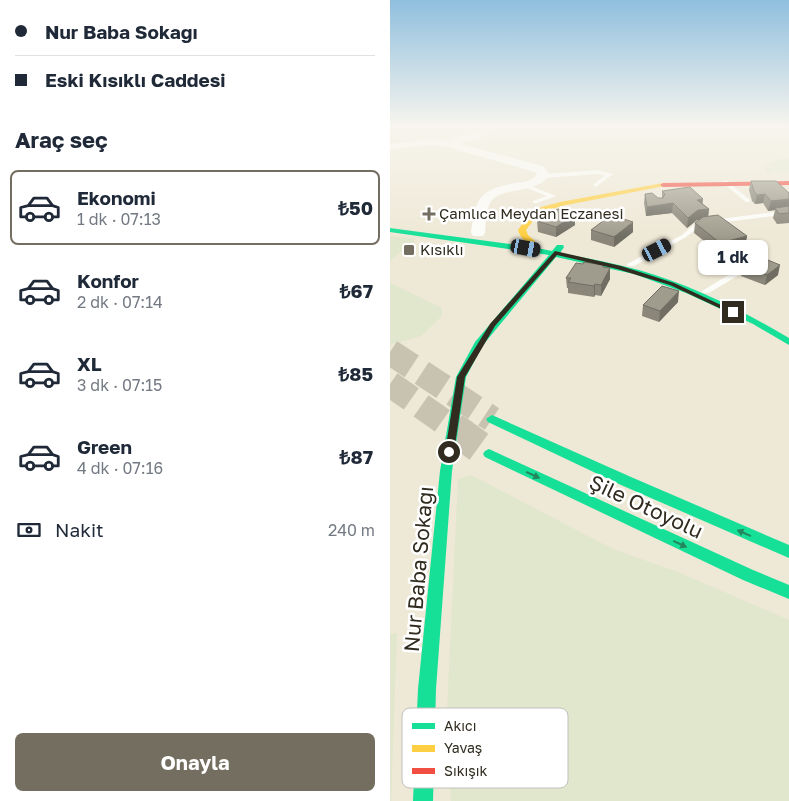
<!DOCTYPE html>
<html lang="tr">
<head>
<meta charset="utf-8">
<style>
  body { margin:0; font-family:"Golos Text",sans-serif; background:#f2f2f3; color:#1f2937; height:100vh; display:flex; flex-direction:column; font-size:19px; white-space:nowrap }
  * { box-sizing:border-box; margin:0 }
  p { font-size:16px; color:#747a83 }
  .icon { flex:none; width:28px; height:28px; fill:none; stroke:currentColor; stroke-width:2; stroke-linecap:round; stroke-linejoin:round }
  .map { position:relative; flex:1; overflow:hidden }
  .side { display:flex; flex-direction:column; background:#fff; width:390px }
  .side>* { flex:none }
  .hud { display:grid; align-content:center; height:110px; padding:0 15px; background:#fff }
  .end { position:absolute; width:22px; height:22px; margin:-11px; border:6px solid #312c1f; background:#fff; box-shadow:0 0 0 2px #fff }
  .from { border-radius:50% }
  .bubble { position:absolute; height:35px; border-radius:8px; background:#fff; box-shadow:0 1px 4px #0004; font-size:16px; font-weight:700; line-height:35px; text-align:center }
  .car { position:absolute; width:15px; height:30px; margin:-15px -8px; border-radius:6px; box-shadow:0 0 4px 1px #0007; background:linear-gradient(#222 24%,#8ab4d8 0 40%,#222 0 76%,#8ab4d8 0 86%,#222 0) }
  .hud b { display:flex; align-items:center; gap:18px; height:48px; font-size:19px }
  .hud b+b { border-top:1px solid #e0e1e3 }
  .hud i { width:12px; height:12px; background:#1f2937 }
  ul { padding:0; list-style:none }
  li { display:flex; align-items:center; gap:15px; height:75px; margin:0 10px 8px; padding:0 5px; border:2px solid transparent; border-radius:8px }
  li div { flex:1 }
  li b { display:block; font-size:19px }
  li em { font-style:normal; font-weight:700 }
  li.current { border-color:#736e5f }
  li>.icon { width:45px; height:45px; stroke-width:1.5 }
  h2 { padding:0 15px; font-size:22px; line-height:60px }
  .pay { display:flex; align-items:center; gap:12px; height:55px; padding:0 15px; font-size:19px }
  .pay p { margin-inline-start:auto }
  .primary-button { display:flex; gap:10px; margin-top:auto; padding:10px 15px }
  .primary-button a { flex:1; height:58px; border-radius:8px; background:#736e5f; color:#fff; font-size:20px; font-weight:700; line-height:58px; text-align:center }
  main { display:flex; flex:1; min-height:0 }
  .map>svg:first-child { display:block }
  .green { fill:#e1e7cc }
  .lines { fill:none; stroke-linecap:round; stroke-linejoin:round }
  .highway-tunnel-far1 { stroke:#c8c2b1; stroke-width:26; stroke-dasharray:26 12; stroke-linecap:butt }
  .highway-tunnel { stroke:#c8c2b1; stroke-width:32; stroke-dasharray:32 16; stroke-linecap:butt }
  .lane { fill:#fcfcf9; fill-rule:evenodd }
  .street { fill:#fcfcf9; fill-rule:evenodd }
  .fast { fill:#16e098; fill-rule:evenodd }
  .slow { fill:#ffcf43; fill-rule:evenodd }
  .jam { fill:#f24e42; fill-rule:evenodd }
  .wall { fill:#8a8679 }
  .shaded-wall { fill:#706d63 }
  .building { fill:#a09c8d; stroke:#706d63 }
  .oneway { fill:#24865c }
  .route { fill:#312c1f }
  .poi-dot { fill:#736e5f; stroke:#fff; stroke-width:2 }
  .labels { text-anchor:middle; stroke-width:5; stroke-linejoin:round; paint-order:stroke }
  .far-poi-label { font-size:15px; fill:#312c1f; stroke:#fff; text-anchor:start }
  .near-street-label { font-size:21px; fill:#312c1f; stroke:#fff }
  .key { fill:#fff; stroke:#c1c0bc; stroke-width:1 }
  .key-label { font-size:14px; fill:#312c1f }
</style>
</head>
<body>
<main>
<section class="side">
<div class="hud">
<b><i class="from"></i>Nur Baba Sokağı</b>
<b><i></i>Eski Kısıklı Caddesi</b>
</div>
<h2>Araç seç</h2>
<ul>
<li class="current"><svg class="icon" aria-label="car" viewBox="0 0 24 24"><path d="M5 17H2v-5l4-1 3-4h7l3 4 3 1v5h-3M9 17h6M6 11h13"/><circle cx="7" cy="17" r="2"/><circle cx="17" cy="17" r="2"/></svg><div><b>Ekonomi</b><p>1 dk · 07:13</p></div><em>₺50</em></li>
<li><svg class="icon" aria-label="car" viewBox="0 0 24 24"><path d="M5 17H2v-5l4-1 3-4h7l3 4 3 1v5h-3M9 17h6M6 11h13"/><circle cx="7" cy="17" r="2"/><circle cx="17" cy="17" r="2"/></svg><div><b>Konfor</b><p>2 dk · 07:14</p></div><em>₺67</em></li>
<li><svg class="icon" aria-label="car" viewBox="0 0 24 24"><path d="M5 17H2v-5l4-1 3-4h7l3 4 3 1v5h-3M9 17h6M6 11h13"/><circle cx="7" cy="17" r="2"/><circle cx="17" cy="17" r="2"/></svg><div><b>XL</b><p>3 dk · 07:15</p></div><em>₺85</em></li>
<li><svg class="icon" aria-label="car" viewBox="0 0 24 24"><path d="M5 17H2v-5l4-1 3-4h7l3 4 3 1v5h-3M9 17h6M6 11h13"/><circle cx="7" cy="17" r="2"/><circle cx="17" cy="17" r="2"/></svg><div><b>Green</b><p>4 dk · 07:16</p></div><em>₺87</em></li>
</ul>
<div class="pay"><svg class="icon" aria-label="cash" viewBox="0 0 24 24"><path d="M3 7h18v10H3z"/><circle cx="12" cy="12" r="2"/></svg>Nakit<p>240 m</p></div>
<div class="primary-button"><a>Onayla</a></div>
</section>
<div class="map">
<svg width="399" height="801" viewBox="0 0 399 801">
  <rect width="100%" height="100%" fill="#eee8d6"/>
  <!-- green -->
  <g class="green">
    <polygon points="396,158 399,159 399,172 380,171 384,175 382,175 376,172 376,166 381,162"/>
    <polygon points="0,236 26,239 0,261"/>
    <polygon points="0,283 52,308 52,316 31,336 0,345"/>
    <polygon points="81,475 223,549 288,572 399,620 399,801 61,801 57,710 68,479"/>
    <polygon points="7,633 1,801 0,801 0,634"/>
  </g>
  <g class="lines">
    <!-- highway-tunnel-far1 -->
    <g class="highway-tunnel-far1">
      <polyline points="0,352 102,419"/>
      <polyline points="0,384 64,429"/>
    </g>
    <!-- highway-tunnel -->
    <polyline class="highway-tunnel" points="63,428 99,454"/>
    <!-- lane -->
    <g class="lane">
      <polygon points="207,170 223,174 206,187 204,186 204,184 215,175 207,174 154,178 151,176 154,174"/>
      <polygon points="333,181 337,181 360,200 360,202 356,202 333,183"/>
      <polygon points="132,184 136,184 166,196 147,203 143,203 143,201 157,196 132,186"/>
      <polygon points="399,210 399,214 311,225 296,237 244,266 238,266 237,264 292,235 307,222"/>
      <polygon points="360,262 366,262 367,264 319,293 313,293 312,291"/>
    </g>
    <!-- street -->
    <path class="street" d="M86,125H98L102,129L101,132L91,138L70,144L153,166L160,175C145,196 107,185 99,205C95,214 96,224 95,233L93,236H83L81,233C85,198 90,189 125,183C134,182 142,181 147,175L145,172L57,147L38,145L0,150V144L38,139L59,140L91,130Z"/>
    <!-- fast -->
    <g class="fast">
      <path d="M0,228L142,247L162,251L167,245H173L174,247L170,253C196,258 223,263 249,270C301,285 352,310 399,338V345L363,324L296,293L244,274L166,257L93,345L76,377L62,471L46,689L43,801H23L28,689L50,471L66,377L85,342L159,255L0,232Z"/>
      <polygon points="102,415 241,477 399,545 399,558 231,485 98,422 96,419"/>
      <polygon points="99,449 363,570 399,585 399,599 353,580 95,457 93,454 95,451"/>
    </g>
    <!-- slow -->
    <path class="slow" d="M273,183L276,185L275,186L171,206L154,212L146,217L136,230L138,235L145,241L144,243C135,244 130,237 128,230L140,213L148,208L170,202Z"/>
    <!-- jam -->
    <polygon class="jam" points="399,181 399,185 273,187 270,185 273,183"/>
  </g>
  <!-- wall -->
  <g class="wall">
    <polygon points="361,181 399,193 399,223 387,224 383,218 385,210 378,211 373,203 365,204 362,201 359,190"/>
    <polygon points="272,191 313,204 319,209 318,216 357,236 355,246 329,253 304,233 305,223 309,220 307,220 297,228 282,213 256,216 254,203 255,194 268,198 272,198"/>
    <polygon points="147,221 185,225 166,237 148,232"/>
    <polygon points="201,230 243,232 224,247 201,240"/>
    <polygon points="353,265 388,275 375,285 351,276"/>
    <polygon points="214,267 220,279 211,296 205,295 204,297 178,293 178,288 177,288 176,278"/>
    <polygon points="288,302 269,322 252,316 253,305"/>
  </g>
  <!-- shaded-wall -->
  <g class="shaded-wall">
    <polygon points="375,194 373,203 365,204 367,195"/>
    <polygon points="313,199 312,209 307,200"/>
    <polygon points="399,199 399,209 385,208 385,210 378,211 381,201"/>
    <polygon points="283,203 282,213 256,216 257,207"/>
    <polygon points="319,209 318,219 307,220 297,228 298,218 308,210"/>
    <polygon points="185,215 185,225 166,237 166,227"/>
    <polygon points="243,222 243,232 224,247 224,237"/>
    <polygon points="357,236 355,246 329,253 330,243"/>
    <polygon points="390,265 388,275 375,285 377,275"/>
    <polygon points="220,268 220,279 211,296 211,285"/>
    <polygon points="205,284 205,295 204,297 204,286"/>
    <polygon points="289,291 288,302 269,322 270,311"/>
  </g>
  <!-- building -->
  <g class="building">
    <polygon points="361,181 386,181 399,193 399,199 381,201 375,194 367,195 364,191"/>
    <polygon points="300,187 313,199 307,200 319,209 308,210 298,218 283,203 257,207 255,194 262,193 268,198 273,198 275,194 272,191"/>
    <polygon points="399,206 399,213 389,214 385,208"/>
    <polygon points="168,209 185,215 166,227 147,221"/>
    <polygon points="221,215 243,222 224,237 201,230"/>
    <polygon points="328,215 357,236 330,243 305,223 313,217"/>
    <polygon points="368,256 390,265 377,275 353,265"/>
    <polygon points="194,262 214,265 213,267 220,268 211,285 205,284 204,286 178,282 181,278 176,278 186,263 193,264"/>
    <polygon points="272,286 289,291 270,311 253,305"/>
  </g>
  <!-- one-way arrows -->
  <defs><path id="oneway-solid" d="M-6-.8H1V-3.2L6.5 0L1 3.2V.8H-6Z" transform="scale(1.25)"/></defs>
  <g class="oneway">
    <use href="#oneway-solid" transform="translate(143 475) rotate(25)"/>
    <use href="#oneway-solid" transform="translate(354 533) rotate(-156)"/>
    <use href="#oneway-solid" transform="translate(290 544) rotate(25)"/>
  </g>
  <!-- sky -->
  <linearGradient id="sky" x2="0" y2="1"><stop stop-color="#90bfde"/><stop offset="0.53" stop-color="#f7f5ed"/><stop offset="1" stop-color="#f7f5ed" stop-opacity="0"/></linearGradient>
  <rect width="399" height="237" fill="url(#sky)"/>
  <!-- route -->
  <polygon class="route" points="165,251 231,266 284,283 346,312 340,313 280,285 227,269 167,255 105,326 75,377 64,452 62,455 56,455 55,452 67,377 100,324"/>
  <!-- markers -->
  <g class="poi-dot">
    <path d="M36.5 206.5h5v5h5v5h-5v5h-5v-5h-5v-5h5z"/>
    <rect x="13" y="244" width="12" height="12" rx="2.5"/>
  </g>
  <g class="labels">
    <!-- far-poi labels -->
    <g class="far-poi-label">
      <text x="49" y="219">Çamlıca Meydan Eczanesi</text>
      <text x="30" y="255">Kısıklı</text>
    </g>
    <!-- near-street labels -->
    <g class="near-street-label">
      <text transform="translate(256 507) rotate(25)" y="7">Şile Otoyolu</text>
      <text transform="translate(29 569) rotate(-85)" y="7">Nur Baba Sokağı</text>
    </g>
  </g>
  <!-- legend -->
  <rect x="12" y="708" width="166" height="80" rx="8" class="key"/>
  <rect x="22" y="723" width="23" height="6" fill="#16e098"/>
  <rect x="22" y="745" width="23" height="7" fill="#ffcf43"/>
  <rect x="22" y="768" width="23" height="6" fill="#f24e42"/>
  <g class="key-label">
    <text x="54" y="731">Akıcı</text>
    <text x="54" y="753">Yavaş</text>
    <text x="54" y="776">Sıkışık</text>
  </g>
</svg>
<i class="end from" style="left:59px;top:452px"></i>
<i class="end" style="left:343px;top:312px"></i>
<div class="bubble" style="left:308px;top:240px;width:70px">1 dk</div>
<i class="car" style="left:136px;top:248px;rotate:100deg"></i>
<i class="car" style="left:267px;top:250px;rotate:63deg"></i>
</div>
</main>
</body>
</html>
